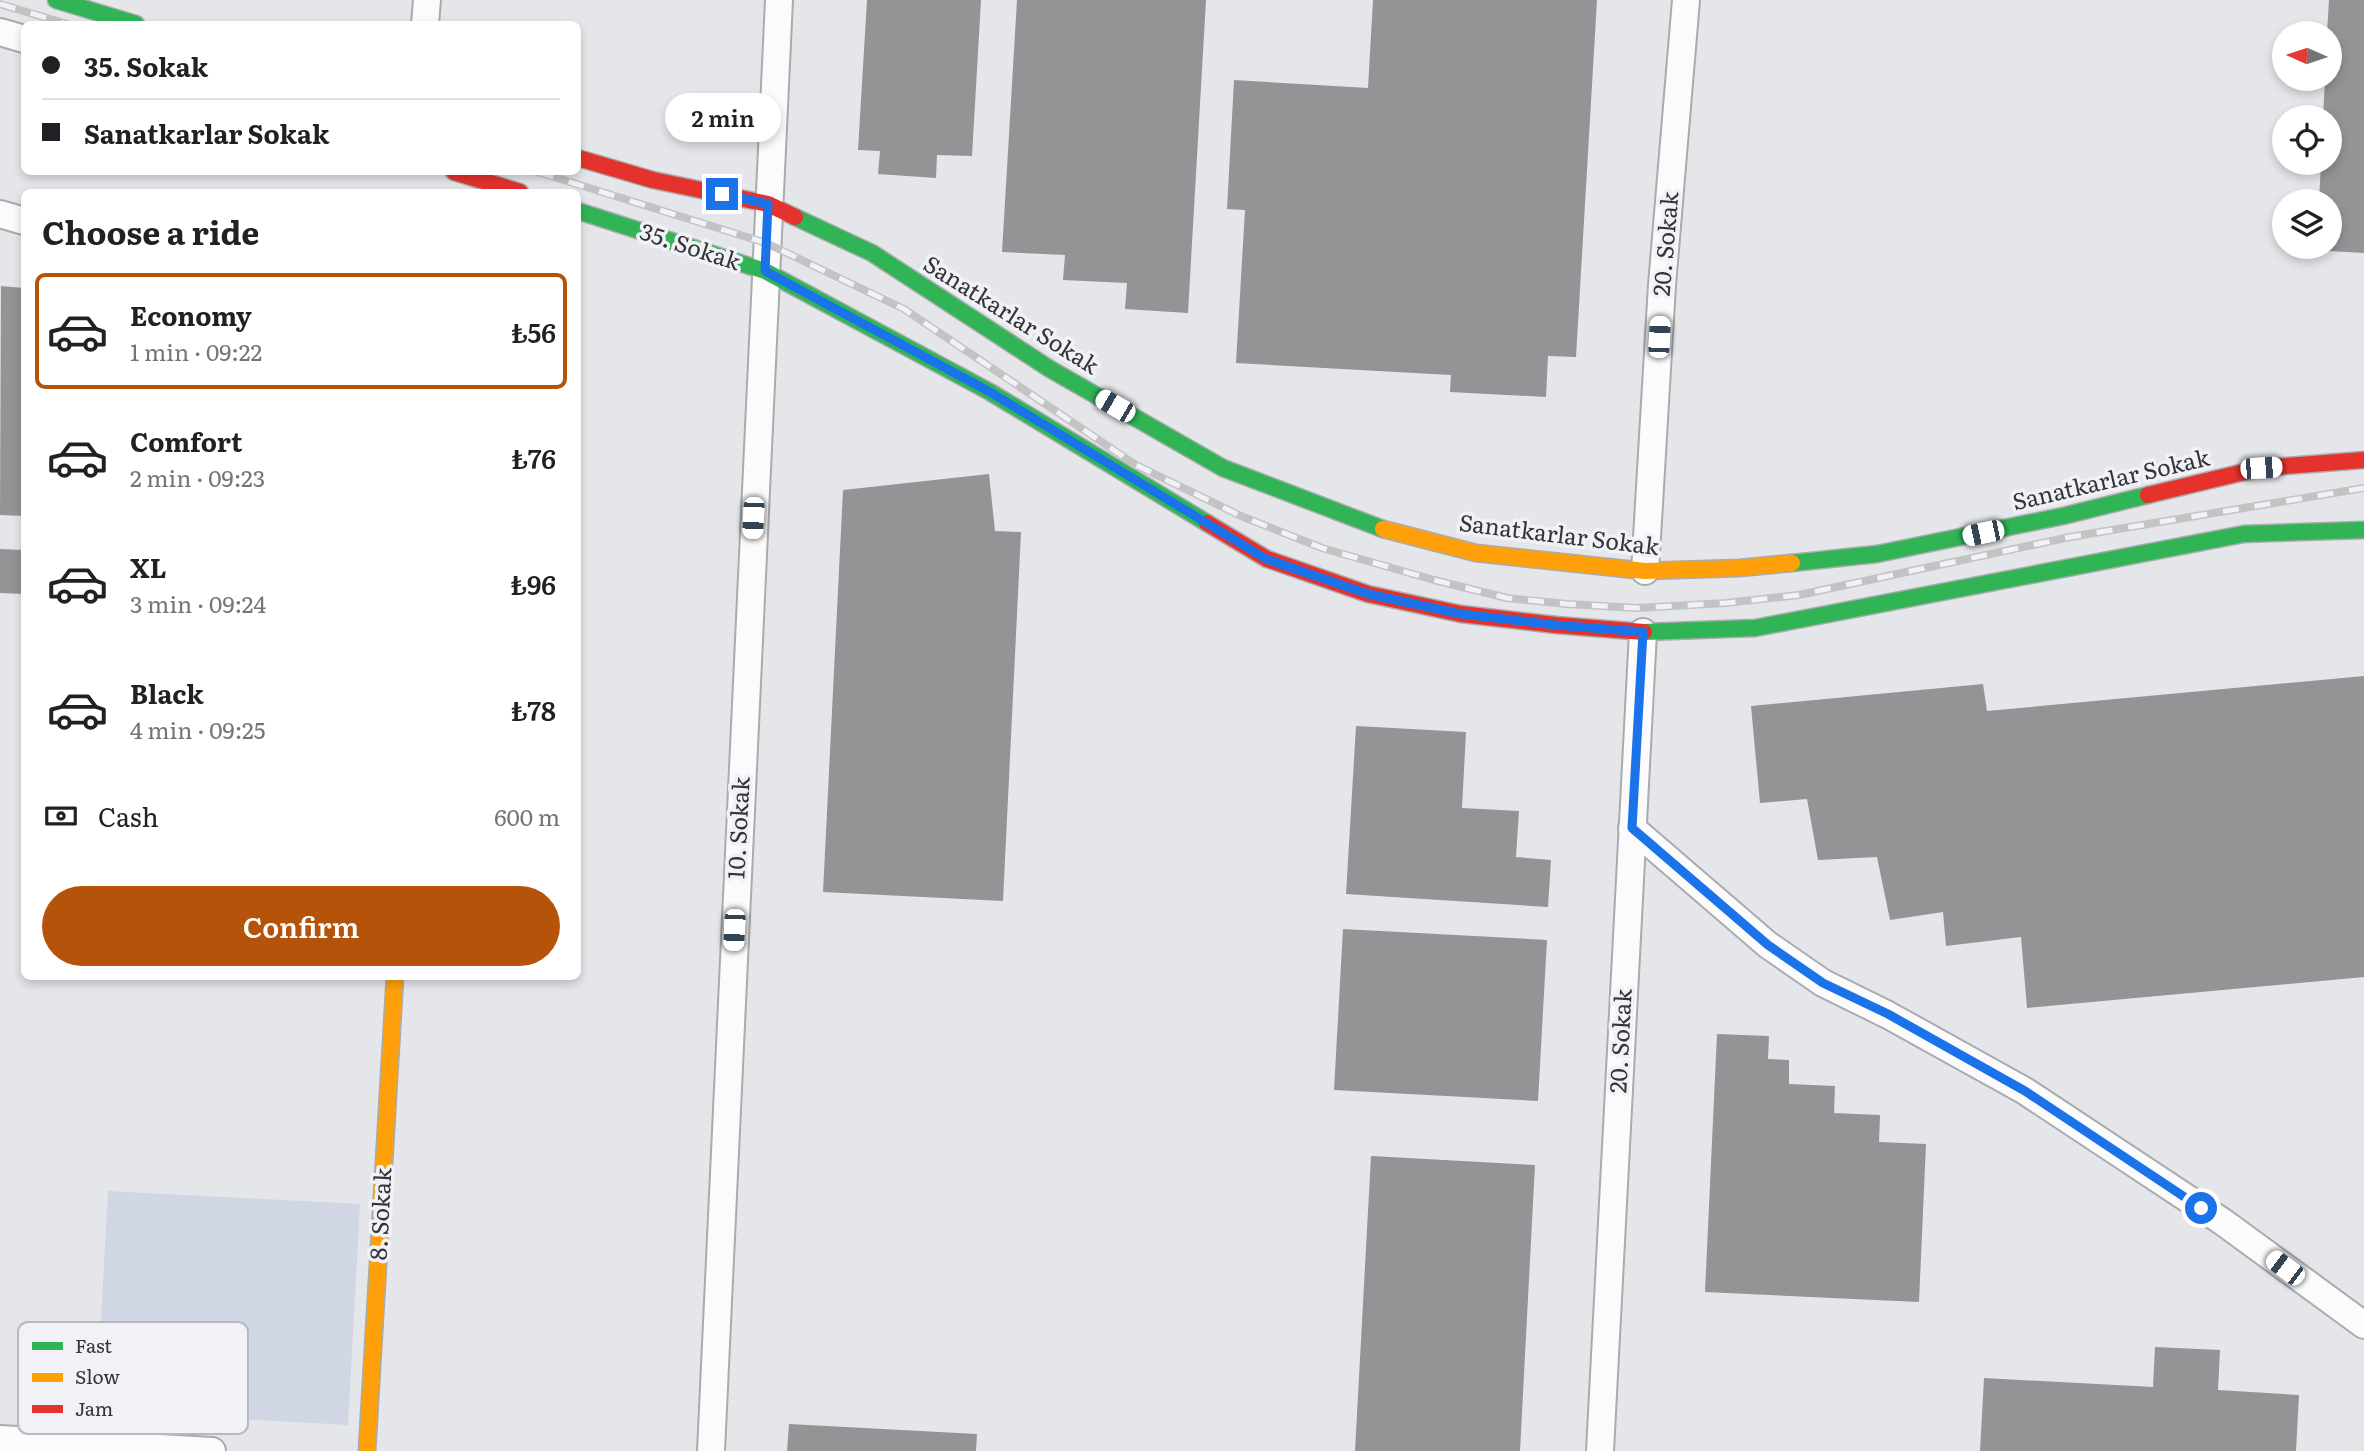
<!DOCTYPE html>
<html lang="en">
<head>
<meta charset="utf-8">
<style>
  body { margin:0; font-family:Literata,serif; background:#f2f2f2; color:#202124; height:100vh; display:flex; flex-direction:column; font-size:26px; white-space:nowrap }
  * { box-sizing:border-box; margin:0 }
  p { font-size:23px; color:#757577 }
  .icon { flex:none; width:38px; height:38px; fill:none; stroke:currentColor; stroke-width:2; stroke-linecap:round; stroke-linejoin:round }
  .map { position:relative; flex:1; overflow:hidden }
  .side { position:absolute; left:21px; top:189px; width:560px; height:791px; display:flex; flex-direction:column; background:#fff; border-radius:10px; box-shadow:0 4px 10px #0003 }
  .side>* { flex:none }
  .guide { position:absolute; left:21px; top:21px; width:560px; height:154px; border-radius:10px; box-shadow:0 4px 10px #0003; display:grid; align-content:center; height:154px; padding:0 21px; background:#fff }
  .needle { width:46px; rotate:273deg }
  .buttons { position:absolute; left:2272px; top:21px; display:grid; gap:14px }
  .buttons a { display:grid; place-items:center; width:70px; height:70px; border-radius:50%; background:#fff; box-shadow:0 4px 10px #0003; font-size:35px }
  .end { position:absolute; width:32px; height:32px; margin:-16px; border:9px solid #1a73e8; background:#fff; box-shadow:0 0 0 4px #fff }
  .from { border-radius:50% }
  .bubble { position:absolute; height:49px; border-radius:24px; background:#fff; box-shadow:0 4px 10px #0003; font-size:23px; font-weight:600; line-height:49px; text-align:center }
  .car { position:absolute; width:21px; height:42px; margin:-21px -10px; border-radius:9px; box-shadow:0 0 5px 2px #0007; background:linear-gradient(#fff 24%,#345 0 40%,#fff 0 76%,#345 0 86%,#fff 0) }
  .guide b { display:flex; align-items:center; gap:24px; height:66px; font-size:26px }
  .guide b+b { border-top:2px solid #e0e0e0 }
  .guide i { width:18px; height:18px; background:#202124 }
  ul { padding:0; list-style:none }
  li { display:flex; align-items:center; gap:21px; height:116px; margin:0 14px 10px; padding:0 7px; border:4px solid transparent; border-radius:10px }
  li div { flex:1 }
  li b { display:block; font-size:26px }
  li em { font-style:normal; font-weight:600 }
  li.on { border-color:#b45309 }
  li>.icon { width:63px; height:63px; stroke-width:1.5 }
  h2 { padding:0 21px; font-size:32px; line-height:84px }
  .pay { display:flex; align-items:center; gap:18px; height:77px; padding:0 21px; font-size:26px }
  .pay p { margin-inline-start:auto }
  .cta { display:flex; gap:14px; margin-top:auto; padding:14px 21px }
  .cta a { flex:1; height:80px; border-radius:42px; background:#b45309; color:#fff; font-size:28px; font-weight:600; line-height:80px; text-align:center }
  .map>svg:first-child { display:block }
  .green { fill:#d0d6e4 }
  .building { fill:#939496 }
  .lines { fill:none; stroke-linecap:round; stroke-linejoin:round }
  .street-casing { stroke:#a9abac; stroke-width:30 }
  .fast-casing { stroke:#a9abac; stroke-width:19 }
  .slow-casing { stroke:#a9abac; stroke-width:19 }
  .jam-casing { stroke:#a9abac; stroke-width:19 }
  .street { stroke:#fbfbfc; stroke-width:26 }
  .fast { stroke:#30b455; stroke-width:16 }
  .slow { stroke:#ff9f0a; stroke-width:16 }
  .jam { stroke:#e5322d; stroke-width:16 }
  .rail-casing { stroke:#c3c3c4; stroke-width:8 }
  .rail { stroke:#f0f2f7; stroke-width:5; stroke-dasharray:16; stroke-linecap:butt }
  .route { stroke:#1a73e8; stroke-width:9 }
  .labels { text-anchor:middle; stroke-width:7; stroke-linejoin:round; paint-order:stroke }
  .street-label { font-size:23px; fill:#343537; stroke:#f0f2f7 }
  .key { fill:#f0f2f7; stroke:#b8b9bd; stroke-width:2 }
  .key-label { font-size:19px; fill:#343537 }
</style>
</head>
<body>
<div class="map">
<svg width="2364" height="1451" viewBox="0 0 2364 1451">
  <rect width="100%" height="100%" fill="#e4e6e9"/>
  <!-- green -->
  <polygon class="green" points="108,1191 360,1204 348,1425 96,1411"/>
  <!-- building -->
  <g class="building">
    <polygon points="867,0 981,0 972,156 937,155 936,178 878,174 880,151 858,150"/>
    <polygon points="1017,0 1206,0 1188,313 1125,309 1127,283 1063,280 1065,255 1002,252"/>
    <polygon points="1373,0 1597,0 1576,357 1548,356 1546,397 1450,392 1451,375 1236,363 1245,210 1227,209 1234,80 1368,88"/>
    <polygon points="2329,0 2364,0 2364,253 2329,251 2329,201 2319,201 2321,163 2329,163 2329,117 2323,117 2325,79 2329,79 2329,33 2327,33"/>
    <polygon points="1,286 24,288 24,516 0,515"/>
    <polygon points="989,474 995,531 1021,532 1003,901 823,892 843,490"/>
    <polygon points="0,549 24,550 24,594 0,593"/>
    <polygon points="2364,676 2364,977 2027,1008 2021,937 1946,946 1943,912 1890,920 1877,857 1818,860 1807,799 1760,803 1751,706 1983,684 1987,711"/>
    <polygon points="1356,726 1466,732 1462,808 1519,811 1516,857 1551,860 1548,907 1346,894"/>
    <polygon points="1343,929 1547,940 1538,1101 1334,1090"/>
    <polygon points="1717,1034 1769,1036 1768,1059 1789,1060 1789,1084 1835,1086 1834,1113 1880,1115 1879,1142 1926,1144 1919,1302 1705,1292"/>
    <polygon points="1371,1156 1535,1165 1520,1451 1355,1451"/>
    <polygon points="2155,1347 2220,1350 2218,1390 2299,1395 2296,1451 1980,1451 1984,1378 2153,1387"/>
    <polygon points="789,1424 977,1434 976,1451 787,1451"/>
  </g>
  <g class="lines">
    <!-- street casing -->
    <g class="street-casing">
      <g id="street">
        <polyline points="425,24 427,0"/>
        <polyline points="0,32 24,39"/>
        <polyline points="0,214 24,221"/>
        <polyline points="1645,571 1662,285 1686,0"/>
        <polyline points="1632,828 1768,945 1823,983 1888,1015 2025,1091 2223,1222 2364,1325"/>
        <polyline points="0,1439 212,1451"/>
        <polyline points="711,1451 779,0"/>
        <polyline points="1600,1451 1643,632"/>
      </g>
    </g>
    <!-- fast casing -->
    <g class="fast-casing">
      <g id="fast">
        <polyline points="56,0 136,24"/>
        <polyline points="578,211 765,271 990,392 1207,523"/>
        <polyline points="795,217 872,253 1050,369 1223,468 1383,529"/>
        <polyline points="1792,563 1877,554 2063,516 2148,495"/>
        <polyline points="1644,632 1755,628 2244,534 2364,530"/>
      </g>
    </g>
    <!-- slow casing -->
    <g class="slow-casing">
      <g id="slow">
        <polyline points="1383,529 1476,553 1645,571 1739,568 1792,563"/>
        <polyline points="367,1451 395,976"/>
      </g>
    </g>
    <!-- jam casing -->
    <g class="jam-casing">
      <g id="jam">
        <polyline points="578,158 653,180 768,204 795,217"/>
        <polyline points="454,172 520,192"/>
        <polyline points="2148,495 2261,468 2364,460"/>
        <polyline points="1207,523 1267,559 1368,594 1461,614 1556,625 1644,632"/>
      </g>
    </g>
    <!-- street -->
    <use href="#street" class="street"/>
    <!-- fast -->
    <use href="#fast" class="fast"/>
    <!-- slow -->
    <use href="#slow" class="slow"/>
    <!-- jam -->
    <use href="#jam" class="jam"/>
    <!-- rail casing -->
    <g class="rail-casing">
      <g id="rail">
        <polyline points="0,4 67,24"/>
        <polyline points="538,172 766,243 904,309 1136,465 1241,516 1322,548 1434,580 1507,598 1567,604 1637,608 1726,603 1799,595 2070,537 2364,488"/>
      </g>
    </g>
    <!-- rail -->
    <use href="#rail" class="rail"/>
  </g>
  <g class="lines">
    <!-- route -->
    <polyline class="route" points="722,194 768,204 765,271 990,392 1266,559 1368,594 1461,614 1556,625 1643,632 1632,828 1768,945 1823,983 1888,1014 2025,1091 2201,1208"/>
  </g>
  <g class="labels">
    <!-- street labels -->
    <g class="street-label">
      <text transform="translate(1666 244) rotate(-85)" y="8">20. Sokak</text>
      <text transform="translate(690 247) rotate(18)" y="8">35. Sokak</text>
      <text transform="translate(1011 315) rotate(32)" y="8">Sanatkarlar Sokak</text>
      <text transform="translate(2111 480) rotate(-13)" y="8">Sanatkarlar Sokak</text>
      <text transform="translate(1559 535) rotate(7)" y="8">Sanatkarlar Sokak</text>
      <text transform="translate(739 828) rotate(-87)" y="8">10. Sokak</text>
      <text transform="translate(1621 1041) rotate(-87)" y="8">20. Sokak</text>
      <text transform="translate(381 1214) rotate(-87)" y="8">8. Sokak</text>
    </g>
  </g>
  <!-- legend -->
  <rect x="18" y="1322" width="230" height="112" rx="10" class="key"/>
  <rect x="32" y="1342" width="31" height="8" fill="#30b455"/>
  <rect x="32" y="1373" width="31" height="9" fill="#ff9f0a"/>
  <rect x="32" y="1405" width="31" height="8" fill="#e5322d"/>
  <g class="key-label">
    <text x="75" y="1353">Fast</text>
    <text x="75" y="1384">Slow</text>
    <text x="75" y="1416">Jam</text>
  </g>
</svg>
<div class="buttons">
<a><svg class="needle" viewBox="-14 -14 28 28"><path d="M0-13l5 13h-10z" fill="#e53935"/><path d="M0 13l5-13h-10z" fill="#757577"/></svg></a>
<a><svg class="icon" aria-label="locate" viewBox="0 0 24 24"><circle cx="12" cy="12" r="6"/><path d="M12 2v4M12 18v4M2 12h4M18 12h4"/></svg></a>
<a><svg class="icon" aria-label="layers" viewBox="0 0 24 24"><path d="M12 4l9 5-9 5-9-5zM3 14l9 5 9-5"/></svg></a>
</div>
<i class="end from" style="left:2201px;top:1208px"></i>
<i class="end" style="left:722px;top:194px"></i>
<div class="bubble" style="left:665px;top:93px;width:116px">2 min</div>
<i class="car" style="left:1659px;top:337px;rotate:3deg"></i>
<i class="car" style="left:1115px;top:406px;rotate:300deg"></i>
<i class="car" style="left:2261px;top:468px;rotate:86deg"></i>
<i class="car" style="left:753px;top:518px;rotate:183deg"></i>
<i class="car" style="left:1983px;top:533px;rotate:258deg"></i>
<i class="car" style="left:734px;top:930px;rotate:183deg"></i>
<i class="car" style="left:2285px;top:1268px;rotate:307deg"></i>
<div class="guide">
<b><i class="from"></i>35. Sokak</b>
<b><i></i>Sanatkarlar Sokak</b>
</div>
<section class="side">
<h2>Choose a ride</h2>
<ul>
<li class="on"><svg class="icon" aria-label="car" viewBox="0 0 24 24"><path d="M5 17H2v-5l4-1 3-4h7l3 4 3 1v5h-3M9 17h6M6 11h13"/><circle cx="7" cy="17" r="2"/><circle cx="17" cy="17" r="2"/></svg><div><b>Economy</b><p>1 min · 09:22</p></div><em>₺56</em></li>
<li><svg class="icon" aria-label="car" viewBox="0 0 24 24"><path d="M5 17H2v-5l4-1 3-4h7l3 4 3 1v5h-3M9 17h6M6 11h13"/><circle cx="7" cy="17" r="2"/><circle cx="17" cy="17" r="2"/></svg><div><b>Comfort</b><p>2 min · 09:23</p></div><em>₺76</em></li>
<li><svg class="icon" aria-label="car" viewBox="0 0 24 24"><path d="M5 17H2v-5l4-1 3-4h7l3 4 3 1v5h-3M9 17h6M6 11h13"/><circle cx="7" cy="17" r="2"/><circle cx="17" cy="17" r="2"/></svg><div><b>XL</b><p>3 min · 09:24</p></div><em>₺96</em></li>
<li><svg class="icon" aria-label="car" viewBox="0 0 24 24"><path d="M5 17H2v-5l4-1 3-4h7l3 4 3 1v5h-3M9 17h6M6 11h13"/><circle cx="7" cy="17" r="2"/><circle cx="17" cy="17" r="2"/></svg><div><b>Black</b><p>4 min · 09:25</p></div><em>₺78</em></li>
</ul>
<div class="pay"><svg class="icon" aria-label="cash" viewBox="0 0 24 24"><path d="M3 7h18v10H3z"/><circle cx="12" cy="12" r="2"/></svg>Cash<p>600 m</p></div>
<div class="cta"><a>Confirm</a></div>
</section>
</div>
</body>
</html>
